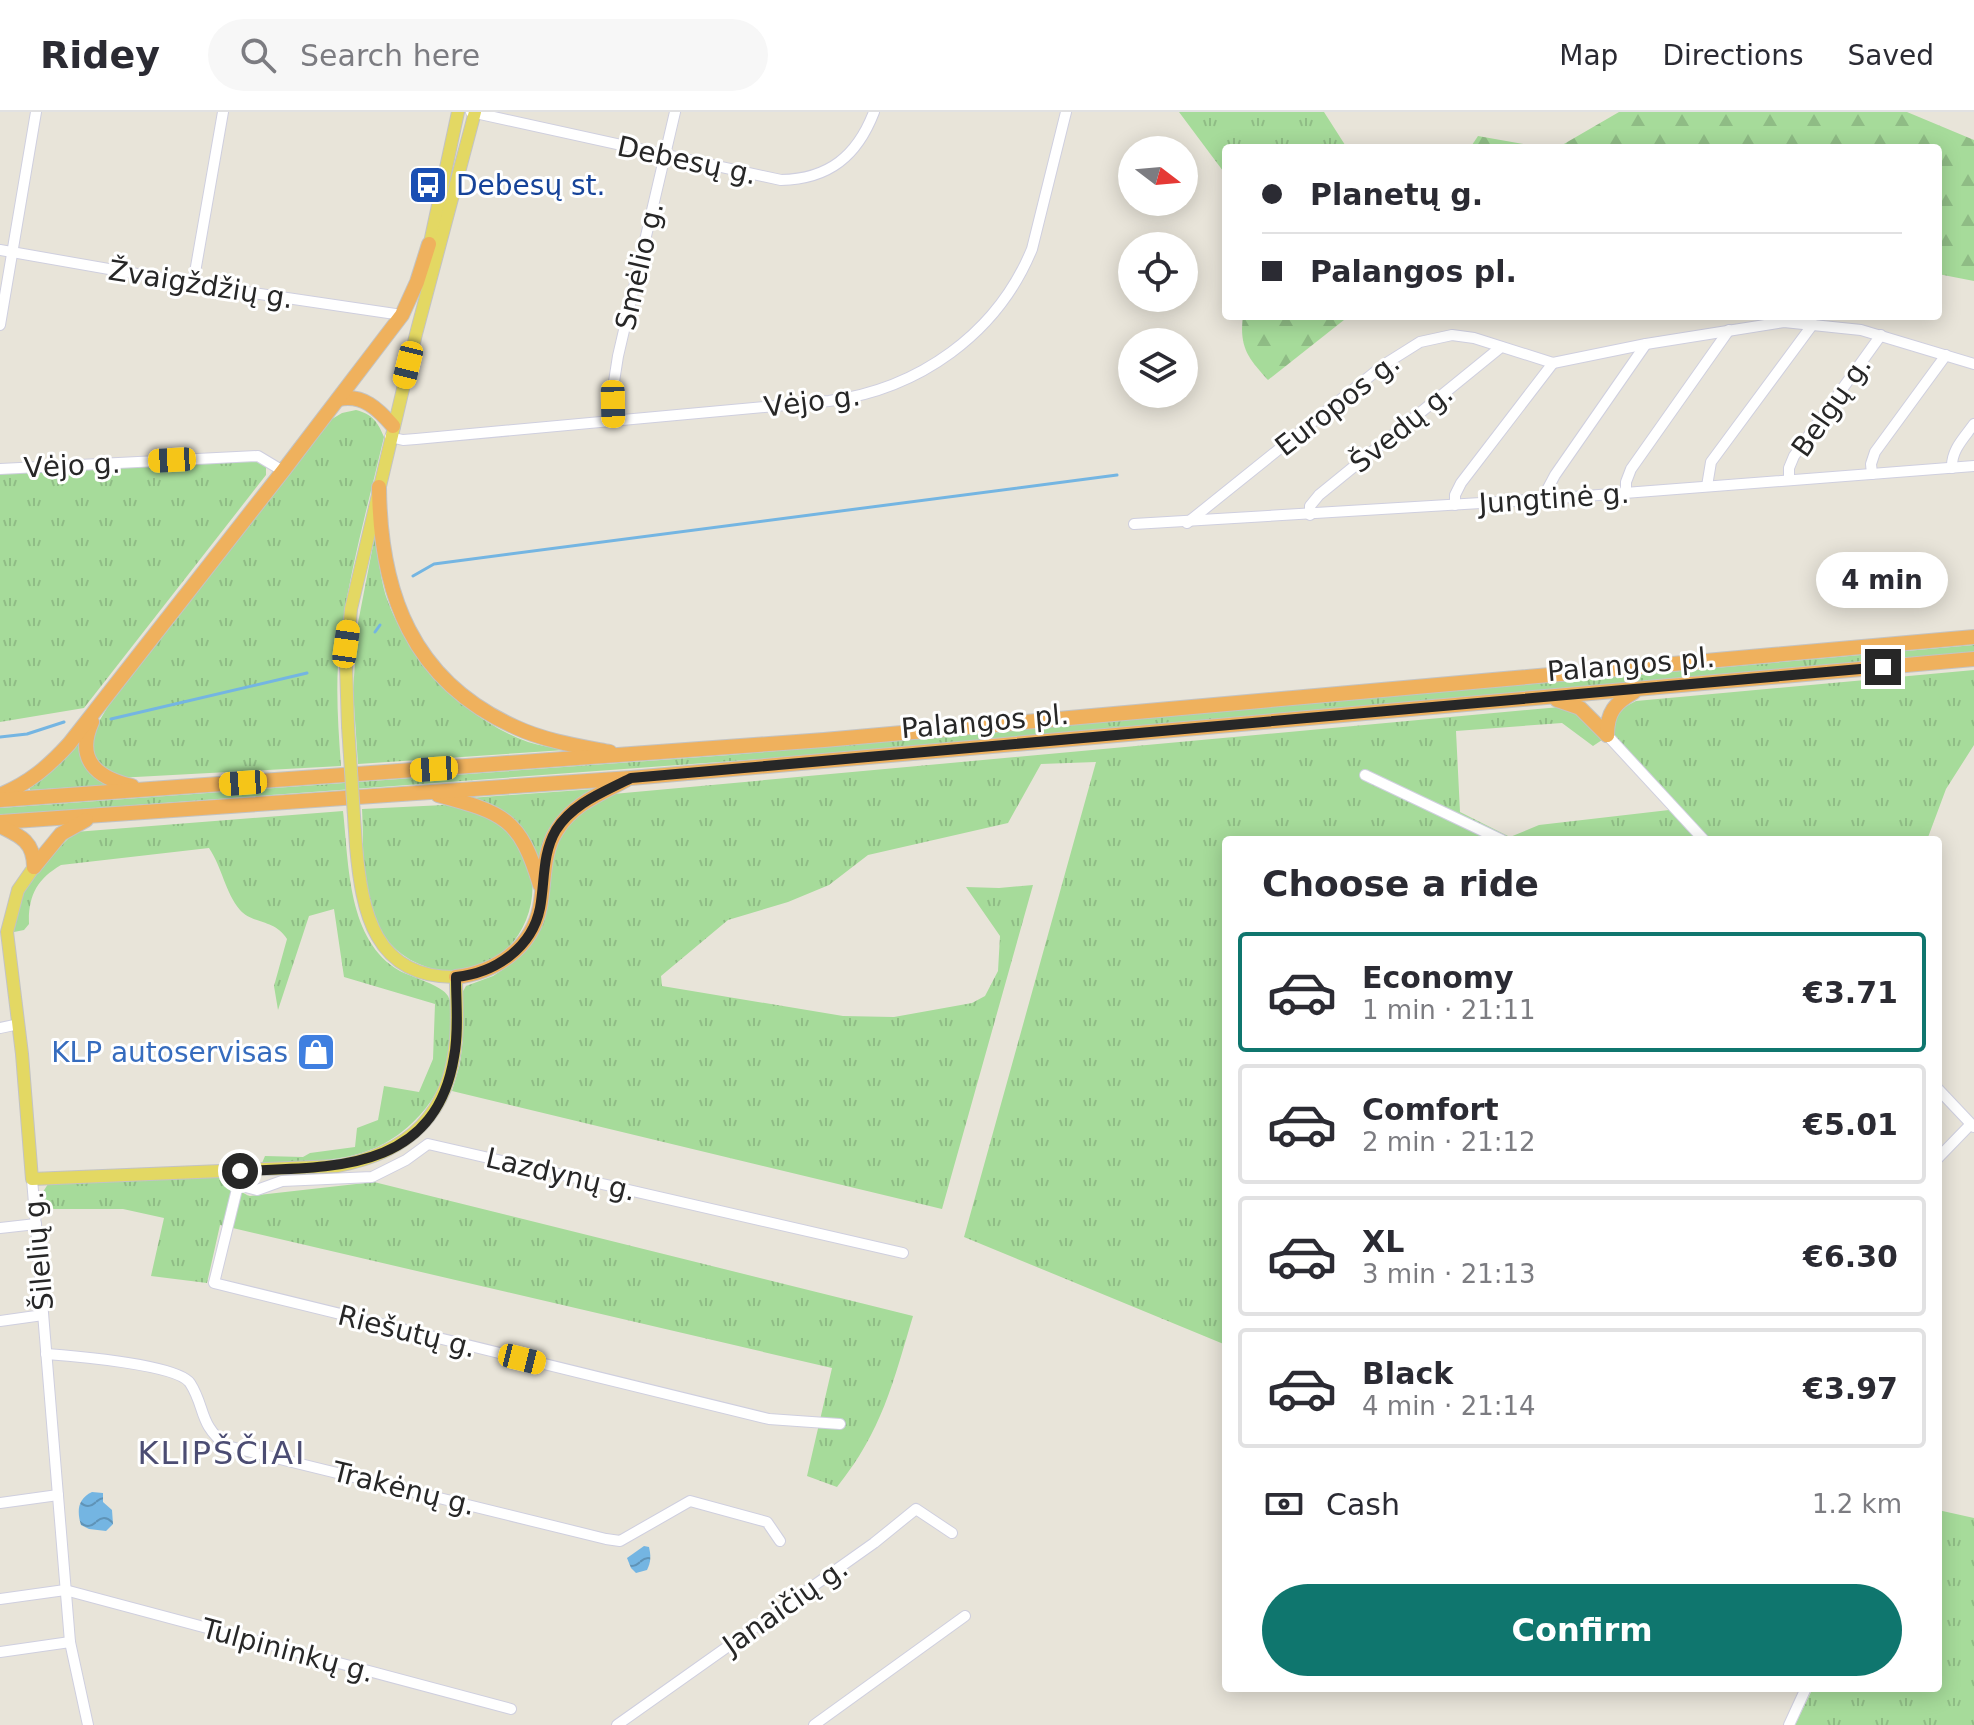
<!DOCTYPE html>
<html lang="en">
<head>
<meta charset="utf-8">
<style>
  body { margin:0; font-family:"DejaVu Sans",sans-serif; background:#f7f7f7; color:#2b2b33; height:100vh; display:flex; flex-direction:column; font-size:30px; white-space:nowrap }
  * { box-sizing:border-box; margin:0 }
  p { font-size:26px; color:#7c7c81 }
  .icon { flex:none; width:44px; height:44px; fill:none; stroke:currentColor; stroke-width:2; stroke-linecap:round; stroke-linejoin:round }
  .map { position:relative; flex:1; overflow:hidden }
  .side { position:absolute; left:1222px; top:724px; width:720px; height:856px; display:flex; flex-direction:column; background:#fff; border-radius:8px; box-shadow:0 4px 20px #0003 }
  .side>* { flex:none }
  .guide { position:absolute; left:1222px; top:32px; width:720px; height:176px; border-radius:8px; box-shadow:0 4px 20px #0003; display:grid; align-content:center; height:176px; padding:0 40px; background:#fff }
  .needle { width:52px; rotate:106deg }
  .controls { position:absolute; left:1118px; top:24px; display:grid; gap:16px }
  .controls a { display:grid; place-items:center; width:80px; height:80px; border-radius:50%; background:#fff; box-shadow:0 4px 20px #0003; font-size:40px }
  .end { position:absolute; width:36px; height:36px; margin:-18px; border:10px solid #272727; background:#fff; box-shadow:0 0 0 4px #fff }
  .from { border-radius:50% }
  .bubble { position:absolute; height:56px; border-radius:28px; background:#fff; box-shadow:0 4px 20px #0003; font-size:26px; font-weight:700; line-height:56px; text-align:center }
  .car { position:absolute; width:24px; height:48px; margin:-24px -12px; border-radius:10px; box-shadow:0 0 6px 2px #0007; background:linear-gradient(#f5c518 24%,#345 0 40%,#f5c518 0 76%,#345 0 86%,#f5c518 0) }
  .guide b { display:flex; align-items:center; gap:28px; height:76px; font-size:30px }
  .guide b+b { border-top:2px solid #e1e1e2 }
  .guide i { width:20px; height:20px; background:#2b2b33 }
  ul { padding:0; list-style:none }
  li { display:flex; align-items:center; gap:24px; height:120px; margin:0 16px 12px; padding:0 24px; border:4px solid #e1e1e2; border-radius:8px }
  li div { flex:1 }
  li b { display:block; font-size:30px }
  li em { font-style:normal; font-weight:700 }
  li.current { border-color:#0f766e }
  li>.icon { width:72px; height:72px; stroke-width:1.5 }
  h2 { padding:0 40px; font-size:36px; line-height:96px }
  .pay { display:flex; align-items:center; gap:20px; height:88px; padding:0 40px; font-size:30px }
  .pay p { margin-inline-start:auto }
  .cta { display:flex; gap:16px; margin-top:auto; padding:16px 40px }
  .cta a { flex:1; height:92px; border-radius:48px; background:#0f766e; color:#fff; font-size:32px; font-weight:700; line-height:92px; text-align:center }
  header { display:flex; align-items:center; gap:48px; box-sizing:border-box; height:112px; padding:0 40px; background:#fff; border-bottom:2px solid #e1e1e2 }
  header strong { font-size:38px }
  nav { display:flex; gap:44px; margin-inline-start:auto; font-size:28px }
  .search { width:560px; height:72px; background:#f7f7f7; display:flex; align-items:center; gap:20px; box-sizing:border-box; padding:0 28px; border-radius:44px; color:#7c7c81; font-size:30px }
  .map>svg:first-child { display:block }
  .grass { fill:url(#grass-tufts) }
  .forest { fill:url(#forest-firs) }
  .water { fill:url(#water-waves) }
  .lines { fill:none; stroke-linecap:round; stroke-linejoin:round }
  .stream { stroke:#74b5e2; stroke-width:3 }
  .minor-casing { stroke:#cfcfdf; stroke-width:12 }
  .major-casing { stroke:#c3c3c3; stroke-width:14 }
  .highway-casing { stroke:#c3c3c3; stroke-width:16 }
  .minor { stroke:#fff; stroke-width:10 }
  .major { stroke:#e3d863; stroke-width:12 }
  .highway { stroke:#efb15d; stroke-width:14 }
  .major-bridge-casing { stroke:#c3c3c3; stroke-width:14; stroke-linecap:butt }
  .major-bridge { stroke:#e3d863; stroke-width:12 }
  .route { stroke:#272727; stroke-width:10 }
  .labels { text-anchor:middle; stroke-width:6; stroke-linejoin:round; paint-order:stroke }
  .street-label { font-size:28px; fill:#272727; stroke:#fff }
  .transit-label { font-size:28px; fill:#164399; stroke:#fff; text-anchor:start }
  .shop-label { font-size:28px; fill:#366cbe; stroke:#fff; text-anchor:end }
  .quarter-label { font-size:32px; letter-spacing:2px; fill:#4c4d73; stroke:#fff }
</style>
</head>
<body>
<header>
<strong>Ridey</strong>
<div class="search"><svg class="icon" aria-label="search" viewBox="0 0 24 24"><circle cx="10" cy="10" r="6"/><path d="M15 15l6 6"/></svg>Search here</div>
<nav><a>Map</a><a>Directions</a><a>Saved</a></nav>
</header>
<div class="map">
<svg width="1974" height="1613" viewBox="0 0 1974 1613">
  <defs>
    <pattern id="grass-tufts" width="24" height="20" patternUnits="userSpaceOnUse" patternTransform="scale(2)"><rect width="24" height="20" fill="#a6db9a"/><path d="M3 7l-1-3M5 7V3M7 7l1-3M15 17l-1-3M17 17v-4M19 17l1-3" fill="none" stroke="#8fbc85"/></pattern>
    <pattern id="forest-firs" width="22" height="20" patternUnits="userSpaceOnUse" patternTransform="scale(2)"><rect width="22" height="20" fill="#a6db9a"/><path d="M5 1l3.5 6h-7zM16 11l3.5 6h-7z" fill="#8fbc85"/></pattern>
    <pattern id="water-waves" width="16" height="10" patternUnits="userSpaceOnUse" patternTransform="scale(2)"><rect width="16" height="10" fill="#74b5e2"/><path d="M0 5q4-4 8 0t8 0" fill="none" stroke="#5f93b7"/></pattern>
  </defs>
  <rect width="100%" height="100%" fill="#e8e4d9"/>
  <!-- grass -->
  <g class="grass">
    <polygon points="1179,0 1324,0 1347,36 1226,36 1226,63"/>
    <path d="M356,298C372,302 378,310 384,325C368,393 349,461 340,530C335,572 338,612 341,654L117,666C80,637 86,630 109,593L332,307L342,301Z"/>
    <polygon points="251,348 260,349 266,355 266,363 84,596 0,610 0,362"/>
    <path d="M375,423C379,445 380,469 388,490C412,552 465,607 528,630C540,634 553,635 565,638L358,652L353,578L358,511Z"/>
    <polygon points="1974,533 1974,540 923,635 0,703 0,696 730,643"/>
    <path d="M1974,558V633L1946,677L1927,728H1711L1619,630C1604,610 1617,598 1636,589Z"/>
    <path d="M1560,595C1578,598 1593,612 1602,628L1593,634L1562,611L1456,619L1460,700L1510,725L1539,713L1669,698L1696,728H1226V1233L964,1125L1096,650L1041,652L1008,711L868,743L829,773L788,790L728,808L661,864L662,874L843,904L894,905L972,891L985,884L998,859L1000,824L966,775L999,776L1033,773L942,1097L452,979L460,952L463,926L462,881L466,874L493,864L508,854L533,830L541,814L555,730L581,696L613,682Z"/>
    <polygon points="78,627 109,673 30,678 30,675 62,648"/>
    <path d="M595,677L540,753C525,711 506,708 470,686Z"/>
    <path d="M444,693C597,715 527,899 419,852C396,842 380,824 372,800C361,769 364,730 362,697Z"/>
    <path d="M343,699C349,752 347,829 400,859C412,865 443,874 448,884C456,899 450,922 449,938C447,962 436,986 420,1003C374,1053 325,1048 262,1051L265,1044L303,1045L310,1041L355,1035L357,1016L378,1008L384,974L419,980L433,947L435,892L344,865L334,797L309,804L278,898L274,874L287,827C275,807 252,812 240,798C225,780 222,755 209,736L61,753C37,767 28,784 29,812L24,818L14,820C14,778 47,748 75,720Z"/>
    <path d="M224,1063C236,1067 236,1080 250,1084L374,1070L913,1204C893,1271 882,1319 837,1375L807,1364L832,1256L220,1113L207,1171L151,1164L164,1106L123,1097H43L41,1083L48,1072Z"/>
    <polygon points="1938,1398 1974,1406 1974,1613 1795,1613 1813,1576 1938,1576"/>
  </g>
  <!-- forest -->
  <g class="forest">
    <polygon points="1619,0 1907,0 1974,28 1974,169 1938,162 1938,36 1557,36"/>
    <polygon points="1478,24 1546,36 1470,36"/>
    <path d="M1243,204H1349L1268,268C1248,246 1239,235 1243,204Z"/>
  </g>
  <!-- water -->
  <g class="water">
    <path d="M92,1380L103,1381V1390L112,1398L113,1412L106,1419L89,1417L81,1413C77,1400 77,1387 92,1380Z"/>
    <path d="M644,1434L649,1435C651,1444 651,1450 647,1458L636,1461L631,1456L627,1446Z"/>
  </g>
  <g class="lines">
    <!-- stream -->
    <g class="stream">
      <polyline points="413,464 434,452 1117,363"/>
      <polyline points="375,520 380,513"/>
      <polyline points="111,607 307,561"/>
      <polyline points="0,625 27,622 64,610"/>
    </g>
    <!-- minor casing -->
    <g class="minor-casing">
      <g id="minor">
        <path d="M471,0L781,68C829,67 857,44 874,0"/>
        <polyline points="0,138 206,174 402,203"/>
        <polyline points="193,172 223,0"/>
        <polyline points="0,213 36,0"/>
        <polyline points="613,309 613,276 618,244 675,0"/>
        <path d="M390,325L403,328L416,327L829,289C919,277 997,222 1032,137L1066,0"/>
        <path d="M1952,356C1951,338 1964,326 1974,312"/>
        <polyline points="0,357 258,344 283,359"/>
        <polyline points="1872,362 1871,352 1875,340 1946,243"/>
        <polyline points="1789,368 1789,356 1794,344 1881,223"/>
        <polyline points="1707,374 1711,350 1813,212"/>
        <polyline points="1626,380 1626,370 1631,357 1729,218"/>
        <polyline points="1547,387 1547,378 1555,363 1646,232"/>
        <polyline points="1455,393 1455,383 1461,371 1553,251"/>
        <polyline points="1310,403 1310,394 1319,383 1501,235"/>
        <polyline points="1187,411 1385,252 1420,230 1452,223 1474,226 1553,251 1646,232 1784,210 1861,218 1974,252"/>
        <polyline points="1134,412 1547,387 1974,354"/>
        <polyline points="1607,623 1704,728"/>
        <polyline points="1365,663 1502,728"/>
        <polyline points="0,916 19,912"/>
        <polyline points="1938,977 1974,1015"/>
        <polyline points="1938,1046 1971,1012"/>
        <polyline points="32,1067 70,1530 88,1613"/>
        <polyline points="239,1069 238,1073 257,1078 282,1069 372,1065 406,1048 428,1032 903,1141"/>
        <polyline points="238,1073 214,1171 769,1307 840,1312"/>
        <polyline points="0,1116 36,1112"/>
        <polyline points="0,1209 43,1203"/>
        <path d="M46,1242C72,1244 177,1252 190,1271C206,1296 198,1312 227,1334L606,1427L620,1429L690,1389L767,1410L780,1429"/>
        <polyline points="0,1391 58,1383"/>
        <polyline points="0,1487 65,1478 511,1597"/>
        <polyline points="0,1540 70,1530"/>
        <polyline points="617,1613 874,1431 916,1397 952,1421"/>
        <polyline points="814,1613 965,1504"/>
        <polyline points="1789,1613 1806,1576"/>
      </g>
    </g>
    <!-- major casing -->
    <g class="major-casing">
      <g id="major">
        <polyline points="428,140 458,0"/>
        <polyline points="348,614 346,553 351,497 416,222 475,0"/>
        <path d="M34,755L18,778L7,820L22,942L32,1067L337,1054C409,1041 450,1002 456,927C458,906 456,885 456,865C374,866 362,800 356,734"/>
      </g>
    </g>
    <!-- highway casing -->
    <g class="highway-casing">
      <g id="highway">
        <path d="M339,287C363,282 378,297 393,314"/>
        <path d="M379,375C380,481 412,569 515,615C545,629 578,634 610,640"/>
        <polyline points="1557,588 1580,596 1607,623"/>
        <path d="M92,610C75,648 97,666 132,674"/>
        <path d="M1607,623C1607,600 1615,591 1634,580"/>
        <path d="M0,683C29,671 48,655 69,632L283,359L402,203L417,170L429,132"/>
        <path d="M438,683C504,701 520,706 540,773"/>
        <polyline points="0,688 824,628 1974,525"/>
        <polyline points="0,710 631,666 1974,547"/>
        <path d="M0,714C21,724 34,730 34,755"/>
        <polyline points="34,755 61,722 86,708"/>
        <path d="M456,865C496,860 532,836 540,795C545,769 542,741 557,718C573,692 600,682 626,668"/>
      </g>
    </g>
    <!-- minor -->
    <use href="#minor" class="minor"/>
    <!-- major -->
    <use href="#major" class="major"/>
    <!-- highway -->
    <use href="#highway" class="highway"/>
    <!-- major-bridge casing -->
    <g class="major-bridge-casing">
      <polyline id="major-bridge" points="348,614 356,734"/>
    </g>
    <!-- major-bridge -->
    <use href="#major-bridge" class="major-bridge"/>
  </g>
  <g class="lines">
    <!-- route -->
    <path class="route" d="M240,1059C332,1055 435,1061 454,945C459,919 456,891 456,865C495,861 532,836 540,796C545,769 542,742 556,718C573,691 604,680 631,666L1883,555"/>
  </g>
  <!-- icons -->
  <defs>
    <g id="bus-square" transform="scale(2)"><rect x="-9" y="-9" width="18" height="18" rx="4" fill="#1a4fb4" stroke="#fff"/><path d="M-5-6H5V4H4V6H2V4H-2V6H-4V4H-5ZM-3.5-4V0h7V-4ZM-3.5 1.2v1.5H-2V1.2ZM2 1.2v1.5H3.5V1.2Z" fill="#fff"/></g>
    <g id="shop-square" transform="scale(2)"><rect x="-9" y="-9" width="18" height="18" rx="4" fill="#3f7fe0" stroke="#fff"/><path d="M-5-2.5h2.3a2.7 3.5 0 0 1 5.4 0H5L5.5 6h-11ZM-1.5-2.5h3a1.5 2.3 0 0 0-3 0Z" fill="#fff"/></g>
  </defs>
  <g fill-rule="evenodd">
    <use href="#bus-square" x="428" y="73"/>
    <use href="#shop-square" x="316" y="940"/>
  </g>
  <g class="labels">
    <!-- street labels -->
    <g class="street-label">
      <text transform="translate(687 48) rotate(12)" y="10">Debesų g.</text>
      <text transform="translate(639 154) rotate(-77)" y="10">Smėlio g.</text>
      <text transform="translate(201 172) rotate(9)" y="10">Žvaigždžių g.</text>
      <text transform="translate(812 289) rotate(-7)" y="10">Vėjo g.</text>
      <text transform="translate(1337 292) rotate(-38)" y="10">Europos g.</text>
      <text transform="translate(1831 294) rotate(-55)" y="10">Belgų g.</text>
      <text transform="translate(1401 316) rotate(-39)" y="10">Švedų g.</text>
      <text transform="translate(72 353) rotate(-3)" y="10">Vėjo g.</text>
      <text transform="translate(1554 386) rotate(-4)" y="10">Jungtinė g.</text>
      <text transform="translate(1631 552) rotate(-5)" y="10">Palangos pl.</text>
      <text transform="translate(985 609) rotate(-5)" y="10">Palangos pl.</text>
      <text transform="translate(561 1062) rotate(13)" y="10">Lazdynų g.</text>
      <text transform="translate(38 1139) rotate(-95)" y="10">Šilelių g.</text>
      <text transform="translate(407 1219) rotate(14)" y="10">Riešutų g.</text>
      <text transform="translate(404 1376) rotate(14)" y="10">Trakėnų g.</text>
      <text transform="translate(785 1494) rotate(-35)" y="10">Janaičių g.</text>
      <text transform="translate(288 1538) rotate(15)" y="10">Tulpininkų g.</text>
    </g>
    <!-- transit labels -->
    <g class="transit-label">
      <text x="456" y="83">Debesų st.</text>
    </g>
    <!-- shop labels -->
    <g class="shop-label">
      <text x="288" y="950">KLP autoservisas</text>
    </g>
    <!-- quarter labels -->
    <g class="quarter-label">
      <text x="222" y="1352">KLIPŠČIAI</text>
    </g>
  </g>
</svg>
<div class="controls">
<a><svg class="needle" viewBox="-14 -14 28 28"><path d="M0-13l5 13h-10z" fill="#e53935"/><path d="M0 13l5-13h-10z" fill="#7c7c81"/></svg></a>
<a><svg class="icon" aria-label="locate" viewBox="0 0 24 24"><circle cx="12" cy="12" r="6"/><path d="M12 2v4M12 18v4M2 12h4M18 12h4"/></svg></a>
<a><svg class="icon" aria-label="layers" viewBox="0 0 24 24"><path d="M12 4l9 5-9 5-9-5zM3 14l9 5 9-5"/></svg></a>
</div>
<i class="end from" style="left:240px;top:1059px"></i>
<i class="end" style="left:1883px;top:555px"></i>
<div class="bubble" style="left:1816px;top:440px;width:132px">4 min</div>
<i class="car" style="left:408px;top:253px;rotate:194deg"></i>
<i class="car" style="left:613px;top:292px;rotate:179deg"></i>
<i class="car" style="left:172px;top:348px;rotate:267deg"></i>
<i class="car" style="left:346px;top:532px;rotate:8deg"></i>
<i class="car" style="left:434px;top:657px;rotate:266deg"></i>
<i class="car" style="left:243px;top:671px;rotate:266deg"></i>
<i class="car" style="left:522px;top:1247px;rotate:104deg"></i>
<div class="guide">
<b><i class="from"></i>Planetų g.</b>
<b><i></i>Palangos pl.</b>
</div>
<section class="side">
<h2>Choose a ride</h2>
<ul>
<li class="current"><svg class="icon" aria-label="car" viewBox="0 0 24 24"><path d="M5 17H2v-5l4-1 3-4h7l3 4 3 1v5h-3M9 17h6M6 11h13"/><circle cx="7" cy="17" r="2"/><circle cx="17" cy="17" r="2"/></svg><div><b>Economy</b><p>1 min · 21:11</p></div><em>€3.71</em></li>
<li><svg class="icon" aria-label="car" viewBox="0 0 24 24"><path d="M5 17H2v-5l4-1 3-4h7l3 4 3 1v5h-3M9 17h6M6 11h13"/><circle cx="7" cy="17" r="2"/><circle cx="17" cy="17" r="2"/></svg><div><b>Comfort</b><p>2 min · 21:12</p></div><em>€5.01</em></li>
<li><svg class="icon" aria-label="car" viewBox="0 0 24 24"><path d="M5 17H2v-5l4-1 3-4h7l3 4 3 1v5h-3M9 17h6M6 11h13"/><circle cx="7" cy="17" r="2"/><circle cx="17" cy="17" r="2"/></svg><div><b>XL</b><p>3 min · 21:13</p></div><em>€6.30</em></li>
<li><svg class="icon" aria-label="car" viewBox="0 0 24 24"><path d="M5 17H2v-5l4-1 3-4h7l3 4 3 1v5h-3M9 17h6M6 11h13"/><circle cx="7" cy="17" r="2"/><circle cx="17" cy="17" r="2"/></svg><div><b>Black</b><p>4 min · 21:14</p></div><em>€3.97</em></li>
</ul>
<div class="pay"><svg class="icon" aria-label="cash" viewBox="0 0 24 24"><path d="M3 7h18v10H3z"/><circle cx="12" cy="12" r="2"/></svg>Cash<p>1.2 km</p></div>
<div class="cta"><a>Confirm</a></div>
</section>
</div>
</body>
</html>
